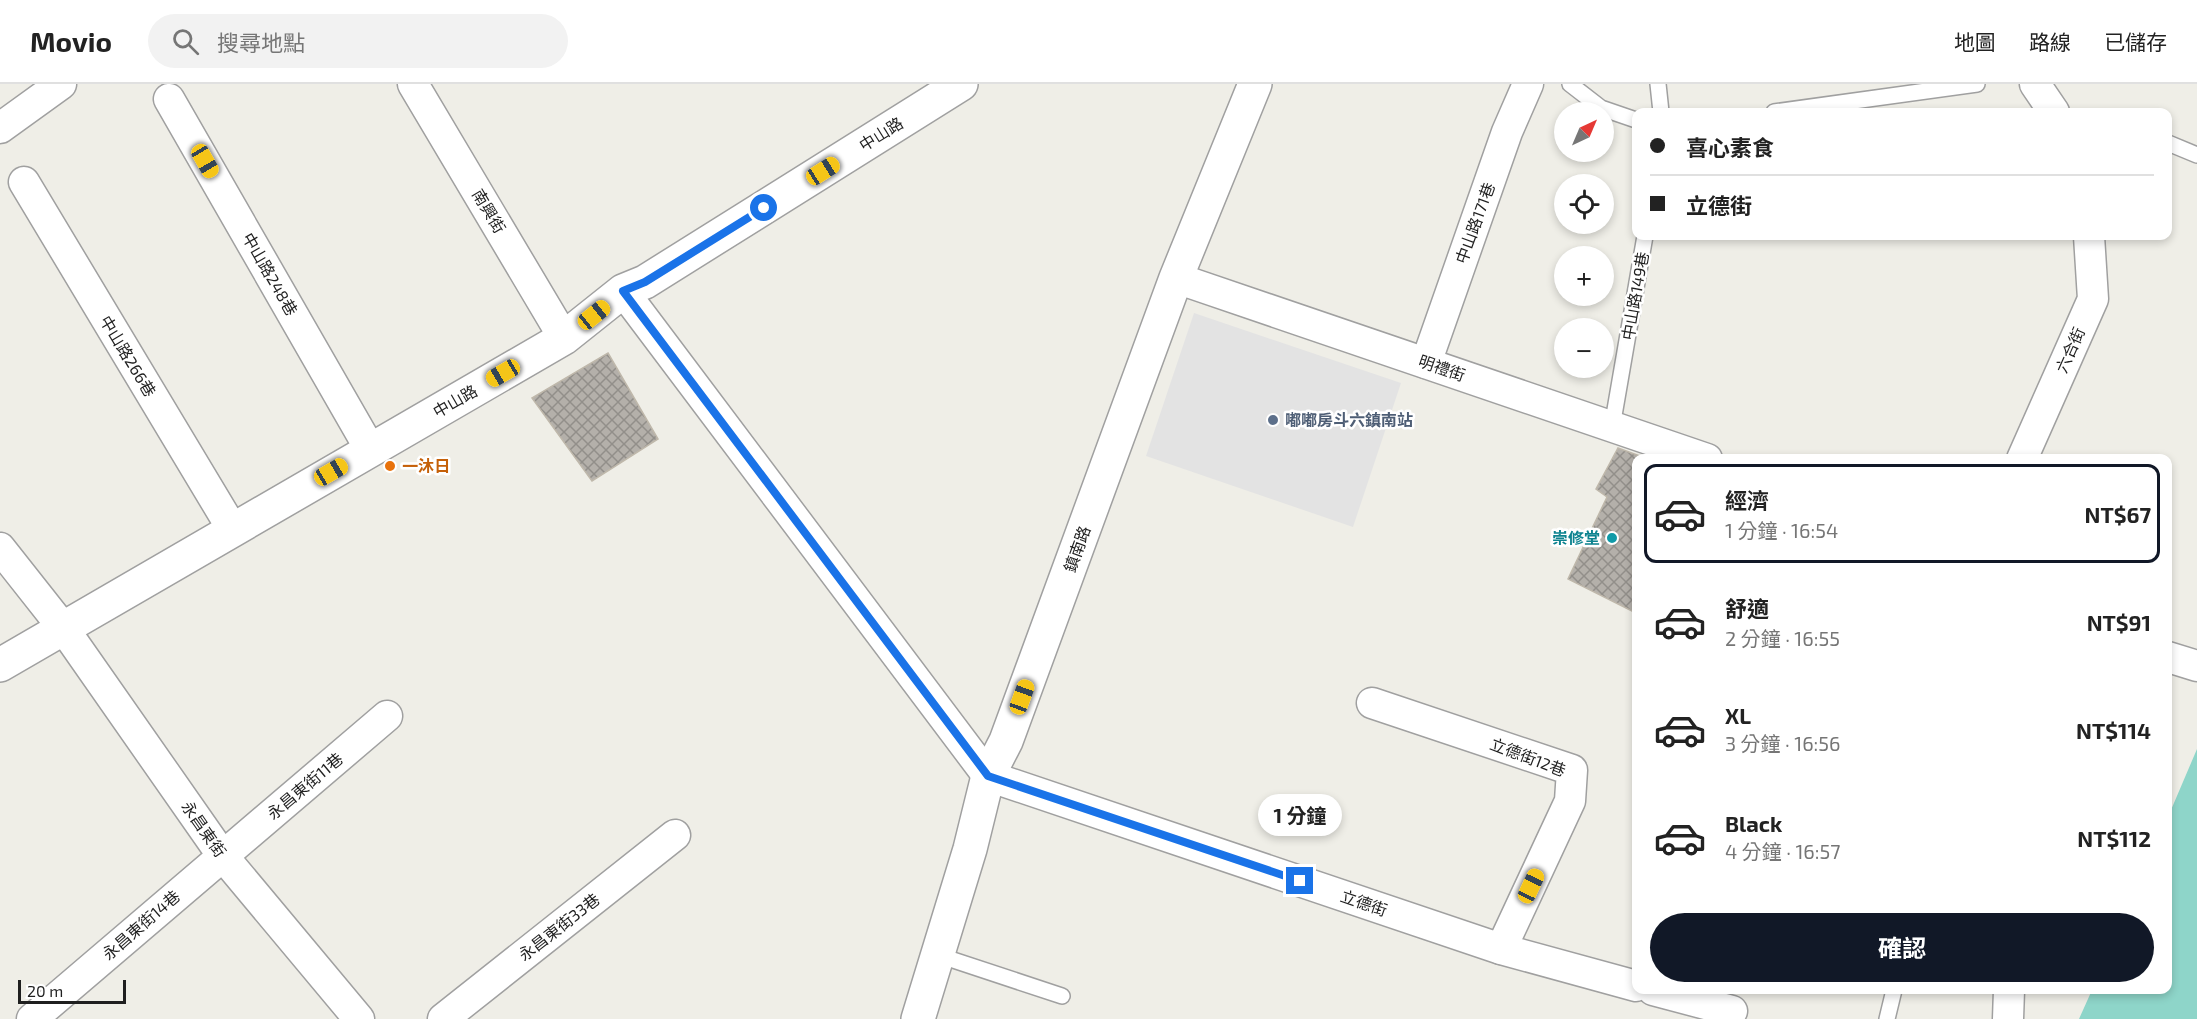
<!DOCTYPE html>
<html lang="zh-TW">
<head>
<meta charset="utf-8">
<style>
  body { margin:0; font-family:"Exo 2","Noto Sans TC",sans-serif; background:#f2f2f2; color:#222; height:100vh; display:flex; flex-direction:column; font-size:22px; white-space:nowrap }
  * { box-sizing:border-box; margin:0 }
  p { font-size:20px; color:#767676 }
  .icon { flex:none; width:33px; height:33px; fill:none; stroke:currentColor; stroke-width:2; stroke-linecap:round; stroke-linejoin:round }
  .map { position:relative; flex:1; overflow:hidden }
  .side { position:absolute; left:1632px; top:370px; width:540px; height:540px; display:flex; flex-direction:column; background:#fff; border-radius:12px; box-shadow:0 3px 9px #0003 }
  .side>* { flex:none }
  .guide { position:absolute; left:1632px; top:24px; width:540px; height:132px; border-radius:12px; box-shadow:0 3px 9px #0003; display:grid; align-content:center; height:132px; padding:0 18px; background:#fff }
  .needle { width:39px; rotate:44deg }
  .controls { position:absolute; left:1554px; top:18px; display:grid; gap:12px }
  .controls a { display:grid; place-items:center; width:60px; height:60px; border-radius:50%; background:#fff; box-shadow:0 3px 9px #0003; font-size:30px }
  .scale { position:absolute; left:18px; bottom:15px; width:108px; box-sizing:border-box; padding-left:6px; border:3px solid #1f1f1f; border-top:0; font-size:16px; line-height:21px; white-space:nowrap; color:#1f1f1f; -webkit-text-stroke:4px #fff; paint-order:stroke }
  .end { position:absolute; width:27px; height:27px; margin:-14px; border:8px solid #1a73e8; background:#fff; box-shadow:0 0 0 3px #fff }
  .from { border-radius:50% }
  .bubble { position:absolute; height:42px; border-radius:21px; background:#fff; box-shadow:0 3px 9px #0003; font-size:20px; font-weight:700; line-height:42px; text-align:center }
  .car { position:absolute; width:18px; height:36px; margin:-18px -9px; border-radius:8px; box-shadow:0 0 4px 2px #0007; background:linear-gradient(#f5c518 24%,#345 0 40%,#f5c518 0 76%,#345 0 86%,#f5c518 0) }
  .guide b { display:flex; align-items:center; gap:21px; height:57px; font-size:22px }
  .guide b+b { border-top:2px solid #e0e0e0 }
  .guide i { width:15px; height:15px; background:#222 }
  ul { padding:10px 0 0; list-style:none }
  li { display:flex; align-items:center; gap:18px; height:99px; margin:0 12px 9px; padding:0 6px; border:3px solid transparent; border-radius:12px }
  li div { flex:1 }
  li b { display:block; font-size:22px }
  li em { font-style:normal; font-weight:700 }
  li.active { border-color:#111827 }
  li>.icon { width:54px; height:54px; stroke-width:1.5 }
  .primary-button { display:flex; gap:12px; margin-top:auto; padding:12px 18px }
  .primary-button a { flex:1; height:69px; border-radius:36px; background:#111827; color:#fff; font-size:24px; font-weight:700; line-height:69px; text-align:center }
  header { display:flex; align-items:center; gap:36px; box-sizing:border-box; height:84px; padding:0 30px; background:#fff; border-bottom:2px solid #e0e0e0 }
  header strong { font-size:28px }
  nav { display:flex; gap:33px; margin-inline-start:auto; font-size:21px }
  .search { width:420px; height:54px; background:#f2f2f2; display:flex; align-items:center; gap:15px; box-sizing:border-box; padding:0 21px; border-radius:33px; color:#767676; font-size:22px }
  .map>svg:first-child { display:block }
  .pitch { fill:#8ed5c9 }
  .parking { fill:#e3e3e3 }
  .building { fill:url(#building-cross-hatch); stroke:#bfb8ab; stroke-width:1.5 }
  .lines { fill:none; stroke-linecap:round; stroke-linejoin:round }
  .service-casing { stroke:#a0a0a0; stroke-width:18 }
  .minor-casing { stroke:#a0a0a0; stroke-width:33 }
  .tertiary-casing { stroke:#a0a0a0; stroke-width:36 }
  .service { stroke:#fff; stroke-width:15 }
  .minor { stroke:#fff; stroke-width:30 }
  .tertiary { stroke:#fff; stroke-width:33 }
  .route { stroke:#1a73e8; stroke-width:8 }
  .service-dot { fill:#5c6f8a; stroke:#fff; stroke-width:2 }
  .food-dot { fill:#e8710a; stroke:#fff; stroke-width:2 }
  .culture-dot { fill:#0f9aa8; stroke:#fff; stroke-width:2 }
  .labels { text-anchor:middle; stroke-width:5; stroke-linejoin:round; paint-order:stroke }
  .street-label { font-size:16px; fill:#1f1f1f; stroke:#fff }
  .service-label { font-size:16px; font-weight:bold; fill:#4e5e75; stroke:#fff; text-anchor:start }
  .food-label { font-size:16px; font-weight:bold; fill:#c56008; stroke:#fff; text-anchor:start }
  .culture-label { font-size:16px; font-weight:bold; fill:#0d838f; stroke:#fff; text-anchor:end }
</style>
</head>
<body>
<header>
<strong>Movio</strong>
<div class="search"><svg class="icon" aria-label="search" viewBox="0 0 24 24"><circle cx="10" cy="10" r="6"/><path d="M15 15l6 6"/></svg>搜尋地點</div>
<nav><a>地圖</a><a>路線</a><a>已儲存</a></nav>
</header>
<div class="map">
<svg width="2197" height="935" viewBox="0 0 2197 935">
  <defs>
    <pattern id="building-cross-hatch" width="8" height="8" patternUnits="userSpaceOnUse" patternTransform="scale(1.5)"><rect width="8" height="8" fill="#b4b0aa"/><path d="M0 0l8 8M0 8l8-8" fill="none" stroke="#928f8a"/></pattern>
  </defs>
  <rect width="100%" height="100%" fill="#efeee7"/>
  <!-- pitch -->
  <polygon class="pitch" points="2197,665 2197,935 2079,935 2092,906 2168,906 2168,733"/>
  <!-- parking -->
  <polygon class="parking" points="1194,229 1401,299 1353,443 1146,372"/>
  <!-- building -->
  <g class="building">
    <polygon points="608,269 658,355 592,397 532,314"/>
    <polygon points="1618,364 1648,375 1636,375 1636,529 1568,495 1607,413 1596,405"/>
  </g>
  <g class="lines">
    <!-- service casing -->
    <g class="service-casing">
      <g id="service">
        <polyline points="1570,0 1601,24 1636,36"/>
        <polyline points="1658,0 1661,28"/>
        <polyline points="1774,28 1977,0"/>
        <polyline points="2168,59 2197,71"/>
        <polyline points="1612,343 1645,152"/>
        <polyline points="938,871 1062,912"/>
        <polyline points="1887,935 1894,906"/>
      </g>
    </g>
    <!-- minor casing -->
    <g class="minor-casing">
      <g id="minor">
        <polyline points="413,0 564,254"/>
        <polyline points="2035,0 2054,28"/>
        <polyline points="169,15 370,365"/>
        <polyline points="0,44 61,0"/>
        <polyline points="24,98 233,446"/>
        <polyline points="1176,194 1707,375"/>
        <polyline points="623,207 988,692 1501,865 1636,902"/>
        <polyline points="1426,279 1507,48 1528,0"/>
        <polyline points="2022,375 2093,215 2089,152"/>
        <polyline points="0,464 64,545 222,771 359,935"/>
        <polyline points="2168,573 2197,582"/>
        <polyline points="1372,619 1572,686 1570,717 1501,865"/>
        <polyline points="1653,906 1732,927"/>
        <polyline points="32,935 387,632"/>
        <polyline points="443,935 675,751"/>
        <polyline points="2008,935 2009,906"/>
      </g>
    </g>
    <!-- tertiary casing -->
    <g class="tertiary-casing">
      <g id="tertiary">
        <polyline points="0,581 564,254 623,207 645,198 961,0"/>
        <polyline points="918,935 970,765 988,692 1006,657 1176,194 1255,0"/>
      </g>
    </g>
    <!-- service -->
    <use href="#service" class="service"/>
    <!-- minor -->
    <use href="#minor" class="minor"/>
    <!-- tertiary -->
    <use href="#tertiary" class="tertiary"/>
  </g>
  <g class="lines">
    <!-- route -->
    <polyline class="route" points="764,124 645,198 623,207 988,692 1300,797"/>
  </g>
  <!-- markers -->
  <circle class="service-dot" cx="1273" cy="336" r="6"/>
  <circle class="food-dot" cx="390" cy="382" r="6"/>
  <circle class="culture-dot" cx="1612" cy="454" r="6"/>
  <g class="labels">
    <!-- street labels -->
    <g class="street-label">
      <text transform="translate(881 50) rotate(-32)" y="6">中山路</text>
      <text transform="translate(489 127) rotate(59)" y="6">南興街</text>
      <text transform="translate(1475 139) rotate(-70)" y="6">中山路171巷</text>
      <text transform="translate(270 190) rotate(60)" y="6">中山路248巷</text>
      <text transform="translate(1635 212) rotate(-80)" y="6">中山路149巷</text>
      <text transform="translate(2070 266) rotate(-66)" y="6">六合街</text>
      <text transform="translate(128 272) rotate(59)" y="6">中山路266巷</text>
      <text transform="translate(1442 284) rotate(19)" y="6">明禮街</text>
      <text transform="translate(455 317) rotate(-30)" y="6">中山路</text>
      <text transform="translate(1077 465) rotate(-70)" y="6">鎮南路</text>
      <text transform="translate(1528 673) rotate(21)" y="6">立德街12巷</text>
      <text transform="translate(305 702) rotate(-40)" y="6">永昌東街11巷</text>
      <text transform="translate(204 745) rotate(55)" y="6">永昌東街</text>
      <text transform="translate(1364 819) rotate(19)" y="6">立德街</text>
      <text transform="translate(141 841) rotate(-41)" y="6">永昌東街14巷</text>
      <text transform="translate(559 843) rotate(-38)" y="6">永昌東街33巷</text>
    </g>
    <!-- service labels -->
    <g class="service-label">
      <text x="1285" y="342">嘟嘟房斗六鎮南站</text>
    </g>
    <!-- food labels -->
    <g class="food-label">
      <text x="402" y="388">一沐日</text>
    </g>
    <!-- culture labels -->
    <g class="culture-label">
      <text x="1600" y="460">崇修堂</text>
    </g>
  </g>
</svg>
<div class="controls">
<a><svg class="needle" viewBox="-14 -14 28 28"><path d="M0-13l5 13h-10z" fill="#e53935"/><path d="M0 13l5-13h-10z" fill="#767676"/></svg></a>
<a><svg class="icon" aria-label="locate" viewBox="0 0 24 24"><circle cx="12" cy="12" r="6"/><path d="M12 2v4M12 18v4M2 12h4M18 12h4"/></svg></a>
<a>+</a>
<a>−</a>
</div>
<div class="scale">20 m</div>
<i class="end from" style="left:764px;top:124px"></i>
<i class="end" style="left:1300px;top:797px"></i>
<div class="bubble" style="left:1258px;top:710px;width:84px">1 分鐘</div>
<i class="car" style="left:205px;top:77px;rotate:150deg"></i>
<i class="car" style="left:823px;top:87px;rotate:58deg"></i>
<i class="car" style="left:594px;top:231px;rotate:51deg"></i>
<i class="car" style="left:503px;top:289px;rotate:240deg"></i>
<i class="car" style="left:331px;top:388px;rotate:60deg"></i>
<i class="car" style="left:1022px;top:613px;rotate:20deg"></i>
<i class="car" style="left:1531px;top:802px;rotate:25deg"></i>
<div class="guide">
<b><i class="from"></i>喜心素食</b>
<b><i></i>立德街</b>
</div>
<section class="side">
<ul>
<li class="active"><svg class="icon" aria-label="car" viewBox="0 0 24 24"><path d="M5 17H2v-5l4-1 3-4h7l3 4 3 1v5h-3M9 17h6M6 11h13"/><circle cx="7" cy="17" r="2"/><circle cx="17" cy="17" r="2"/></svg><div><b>經濟</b><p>1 分鐘 · 16:54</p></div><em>NT$67</em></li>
<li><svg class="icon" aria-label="car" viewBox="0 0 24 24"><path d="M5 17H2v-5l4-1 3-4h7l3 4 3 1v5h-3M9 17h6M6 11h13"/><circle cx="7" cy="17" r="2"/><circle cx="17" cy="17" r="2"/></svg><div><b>舒適</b><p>2 分鐘 · 16:55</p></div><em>NT$91</em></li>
<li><svg class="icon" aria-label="car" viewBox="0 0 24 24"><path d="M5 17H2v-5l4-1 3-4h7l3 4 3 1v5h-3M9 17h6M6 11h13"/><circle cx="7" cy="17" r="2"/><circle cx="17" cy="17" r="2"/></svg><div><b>XL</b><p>3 分鐘 · 16:56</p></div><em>NT$114</em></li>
<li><svg class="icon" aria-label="car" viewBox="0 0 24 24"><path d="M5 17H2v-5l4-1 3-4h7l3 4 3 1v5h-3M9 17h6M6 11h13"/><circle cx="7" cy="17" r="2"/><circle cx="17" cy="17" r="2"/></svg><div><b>Black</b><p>4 分鐘 · 16:57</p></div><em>NT$112</em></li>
</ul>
<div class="primary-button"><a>確認</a></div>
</section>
</div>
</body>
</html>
